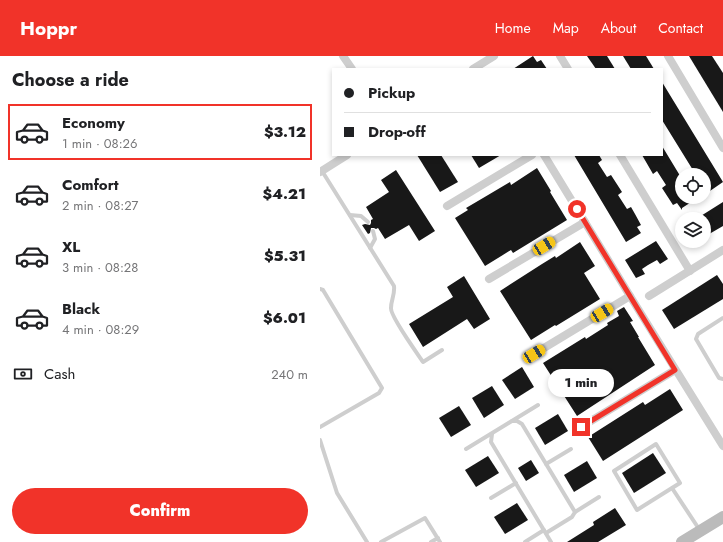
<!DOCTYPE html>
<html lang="en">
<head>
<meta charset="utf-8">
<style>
  body { margin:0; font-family:Jost,sans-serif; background:#f2f2f2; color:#202124; height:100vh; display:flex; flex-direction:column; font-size:15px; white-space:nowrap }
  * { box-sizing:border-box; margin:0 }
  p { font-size:13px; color:#757577 }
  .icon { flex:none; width:22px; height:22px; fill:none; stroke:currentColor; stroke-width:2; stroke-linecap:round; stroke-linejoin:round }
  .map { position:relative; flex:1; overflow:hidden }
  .drawer { display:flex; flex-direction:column; background:#fff; width:320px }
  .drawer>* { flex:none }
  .top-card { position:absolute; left:12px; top:12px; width:331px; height:88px; border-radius:0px; box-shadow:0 2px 6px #0003; display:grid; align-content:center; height:88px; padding:0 12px; background:#fff }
  .tools { position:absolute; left:355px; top:112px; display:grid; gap:8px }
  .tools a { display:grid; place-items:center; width:36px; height:36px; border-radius:50%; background:#fff; box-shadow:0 2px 6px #0003; font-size:20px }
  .end { position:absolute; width:18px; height:18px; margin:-9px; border:5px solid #f13329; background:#fff; box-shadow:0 0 0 2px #fff }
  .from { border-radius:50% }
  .bubble { position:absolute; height:28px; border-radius:14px; background:#fff; box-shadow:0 2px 6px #0003; font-size:13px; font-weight:800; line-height:28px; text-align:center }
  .car { position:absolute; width:12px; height:24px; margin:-12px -6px; border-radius:5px; box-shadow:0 0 3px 1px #0007; background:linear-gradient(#f5c518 24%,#345 0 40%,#f5c518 0 76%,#345 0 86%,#f5c518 0) }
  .top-card b { display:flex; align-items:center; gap:14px; height:38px; font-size:15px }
  .top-card b+b { border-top:1px solid #e0e0e0 }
  .top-card i { width:10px; height:10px; background:#202124 }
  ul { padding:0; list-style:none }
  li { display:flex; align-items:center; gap:12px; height:56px; margin:0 8px 6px; padding:0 4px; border:2px solid transparent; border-radius:0px }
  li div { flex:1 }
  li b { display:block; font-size:15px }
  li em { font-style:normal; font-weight:800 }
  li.active { border-color:#f13329 }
  li>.icon { width:36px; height:36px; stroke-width:1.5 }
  h2 { padding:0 12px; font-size:18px; line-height:48px }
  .pay { display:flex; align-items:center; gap:10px; height:44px; padding:0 12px; font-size:15px }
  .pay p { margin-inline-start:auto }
  .button { display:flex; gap:8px; margin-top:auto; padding:8px 12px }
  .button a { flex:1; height:46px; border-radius:24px; background:#f13329; color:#fff; font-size:16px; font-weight:800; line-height:46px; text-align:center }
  header { display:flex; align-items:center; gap:24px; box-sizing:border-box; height:56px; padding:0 20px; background:#f13329; color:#fff }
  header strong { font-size:19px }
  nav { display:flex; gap:22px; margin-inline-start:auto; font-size:14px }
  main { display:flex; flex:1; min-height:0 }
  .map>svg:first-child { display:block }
  .building { fill:#181818 }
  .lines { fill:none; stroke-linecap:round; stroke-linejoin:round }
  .lane { stroke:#cecece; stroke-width:4 }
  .street { stroke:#cecece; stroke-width:8 }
  .secondary { stroke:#bbb; stroke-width:12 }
  .route { stroke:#f13329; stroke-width:5 }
</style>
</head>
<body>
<header>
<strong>Hoppr</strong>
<nav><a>Home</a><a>Map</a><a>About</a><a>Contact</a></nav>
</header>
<main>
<section class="drawer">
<h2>Choose a ride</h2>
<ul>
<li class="active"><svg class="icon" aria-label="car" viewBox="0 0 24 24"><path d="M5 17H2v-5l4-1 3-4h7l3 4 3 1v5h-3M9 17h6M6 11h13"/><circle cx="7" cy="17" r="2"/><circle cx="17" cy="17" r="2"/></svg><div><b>Economy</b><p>1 min · 08:26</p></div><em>$3.12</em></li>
<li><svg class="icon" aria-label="car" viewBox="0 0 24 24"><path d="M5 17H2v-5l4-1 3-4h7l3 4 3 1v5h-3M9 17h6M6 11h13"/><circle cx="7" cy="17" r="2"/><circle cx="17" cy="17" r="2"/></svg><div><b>Comfort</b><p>2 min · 08:27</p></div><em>$4.21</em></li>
<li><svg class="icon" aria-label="car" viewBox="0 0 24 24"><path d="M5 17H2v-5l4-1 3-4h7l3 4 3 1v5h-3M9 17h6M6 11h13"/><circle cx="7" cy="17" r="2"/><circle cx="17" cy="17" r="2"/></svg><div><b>XL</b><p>3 min · 08:28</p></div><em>$5.31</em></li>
<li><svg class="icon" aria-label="car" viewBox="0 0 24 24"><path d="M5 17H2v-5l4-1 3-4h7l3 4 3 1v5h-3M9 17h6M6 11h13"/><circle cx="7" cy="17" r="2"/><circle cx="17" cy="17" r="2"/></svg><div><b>Black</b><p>4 min · 08:29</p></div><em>$6.01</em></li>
</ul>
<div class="pay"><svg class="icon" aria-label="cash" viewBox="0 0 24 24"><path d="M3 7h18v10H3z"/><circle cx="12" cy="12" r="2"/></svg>Cash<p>240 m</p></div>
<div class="button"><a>Confirm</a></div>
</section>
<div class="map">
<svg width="403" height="486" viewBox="0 0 403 486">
  <rect width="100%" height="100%" fill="#fff"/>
  <!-- building -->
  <g class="building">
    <polygon points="213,0 217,6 221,4 227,13 193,13"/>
    <polygon points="267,0 287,0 295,13 276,13"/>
    <polygon points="303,0 326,0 334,13 311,13"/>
    <polygon points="369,0 392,0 403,17 403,56"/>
    <polygon points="342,26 403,126 387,137 384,132 384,119 376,119 342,64"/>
    <polygon points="342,90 362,123 362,141 379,141 362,152 362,154 357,147 353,149 342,132 346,129 337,115 333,118 322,99 342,99"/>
    <polygon points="97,99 121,99 138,126 120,136"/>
    <polygon points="151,99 181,99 159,112"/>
    <polygon points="254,99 279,99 282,104 278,107 287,121 291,119 302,136 298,139 307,153 311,151 315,158 321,169 317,171 321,177 306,186"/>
    <polygon points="217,112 231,135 230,136 247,164 193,197 191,194 165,210 135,162 148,154 146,152 163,142 190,126 191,129"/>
    <polygon points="76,114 115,175 99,185 89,169 65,183 58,172 56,173 54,172 51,172 50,177 48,178 42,169 45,168 50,169 51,167 51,164 53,163 46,151 69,136 61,124"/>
    <polygon points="403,146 403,170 384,181 384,163 376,163"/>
    <polygon points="336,185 348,203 340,208 337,204 328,209 322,213 325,218 316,222 305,204"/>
    <polygon points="260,186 275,210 264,217 280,243 236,270 235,269 211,284 180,235 222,208 235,200 236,202"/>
    <polygon points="397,219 403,228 403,243 354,273 342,254"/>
    <polygon points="144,220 170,263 154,273 147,263 103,291 89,268 133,241 127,231"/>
    <polygon points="304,251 313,265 310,266 319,281 318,281 335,309 257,360 223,307 265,281 266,283 288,269 287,267 299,260 297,255"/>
    <polygon points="202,311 214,331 195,343 182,324"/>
    <polygon points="172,330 184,349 164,362 152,342"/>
    <polygon points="350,333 363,354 283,405 268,381 323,346 325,349"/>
    <polygon points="139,350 151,369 131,381 119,362"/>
    <polygon points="238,358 248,375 225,389 215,372"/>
    <polygon points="333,397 346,417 314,437 302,417"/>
    <polygon points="168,400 179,417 156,431 145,414"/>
    <polygon points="211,404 219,417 206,425 198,412"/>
    <polygon points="267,405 277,422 254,436 244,419"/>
    <polygon points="197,447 208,464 185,478 174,461"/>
    <polygon points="295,452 306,469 278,486 247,486 274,469 273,466"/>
  </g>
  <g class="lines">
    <!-- lane -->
    <g class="lane">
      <path d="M2,115L74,230C75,239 71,244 71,252C70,260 97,297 103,306L122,294"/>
      <polyline points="30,159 41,160 48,166"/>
      <polyline points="50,192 55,183 53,175"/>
      <polyline points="0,233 3,234 62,332 59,337 0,371"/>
      <polyline points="403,262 378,278 376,283 399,322 403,323"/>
      <polyline points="192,365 197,365 202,368 255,456 252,461 226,477"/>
      <polyline points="172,378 171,386 231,486"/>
      <polyline points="0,384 17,437 47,486"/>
      <polyline points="146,393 218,349"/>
      <polyline points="226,408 251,393"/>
      <polyline points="352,432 360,427 336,388 294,415 317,454 352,432 379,473"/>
      <polyline points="171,442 196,427"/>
      <polyline points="255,456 279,441"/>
      <polyline points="61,486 105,462 120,486"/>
      <polyline points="111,486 118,482"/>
      <polyline points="205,486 224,474"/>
    </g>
    <!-- street -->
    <g class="street">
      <polyline points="23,0 32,13"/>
      <polyline points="240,0 248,13"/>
      <polyline points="348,0 403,92"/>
      <polyline points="153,13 174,0"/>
      <polyline points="224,99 310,240 403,390"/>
      <polyline points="300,99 370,215"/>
      <polyline points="0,116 27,99"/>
      <polyline points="127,150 212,99"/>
      <polyline points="169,223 265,166"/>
      <polyline points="329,240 403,194"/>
      <polyline points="214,298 310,240"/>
      <polyline points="261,371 355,314"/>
    </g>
    <!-- secondary -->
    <polyline class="secondary" points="362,486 403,461"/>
  </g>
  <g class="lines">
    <!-- route -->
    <polyline class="route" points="257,153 355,314 261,371"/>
  </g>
</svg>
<div class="tools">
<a><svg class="icon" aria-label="locate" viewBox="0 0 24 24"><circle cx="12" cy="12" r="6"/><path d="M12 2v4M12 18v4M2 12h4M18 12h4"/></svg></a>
<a><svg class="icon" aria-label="layers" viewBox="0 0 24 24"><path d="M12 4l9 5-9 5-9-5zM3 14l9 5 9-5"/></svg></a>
</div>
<i class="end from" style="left:257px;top:153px"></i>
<i class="end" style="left:261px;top:371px"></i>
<div class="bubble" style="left:228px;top:313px;width:66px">1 min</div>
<i class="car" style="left:224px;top:190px;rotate:59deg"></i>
<i class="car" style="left:282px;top:257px;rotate:59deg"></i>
<i class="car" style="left:214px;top:298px;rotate:59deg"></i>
<div class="top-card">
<b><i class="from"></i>Pickup</b>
<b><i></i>Drop-off</b>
</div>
</div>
</main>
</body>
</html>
